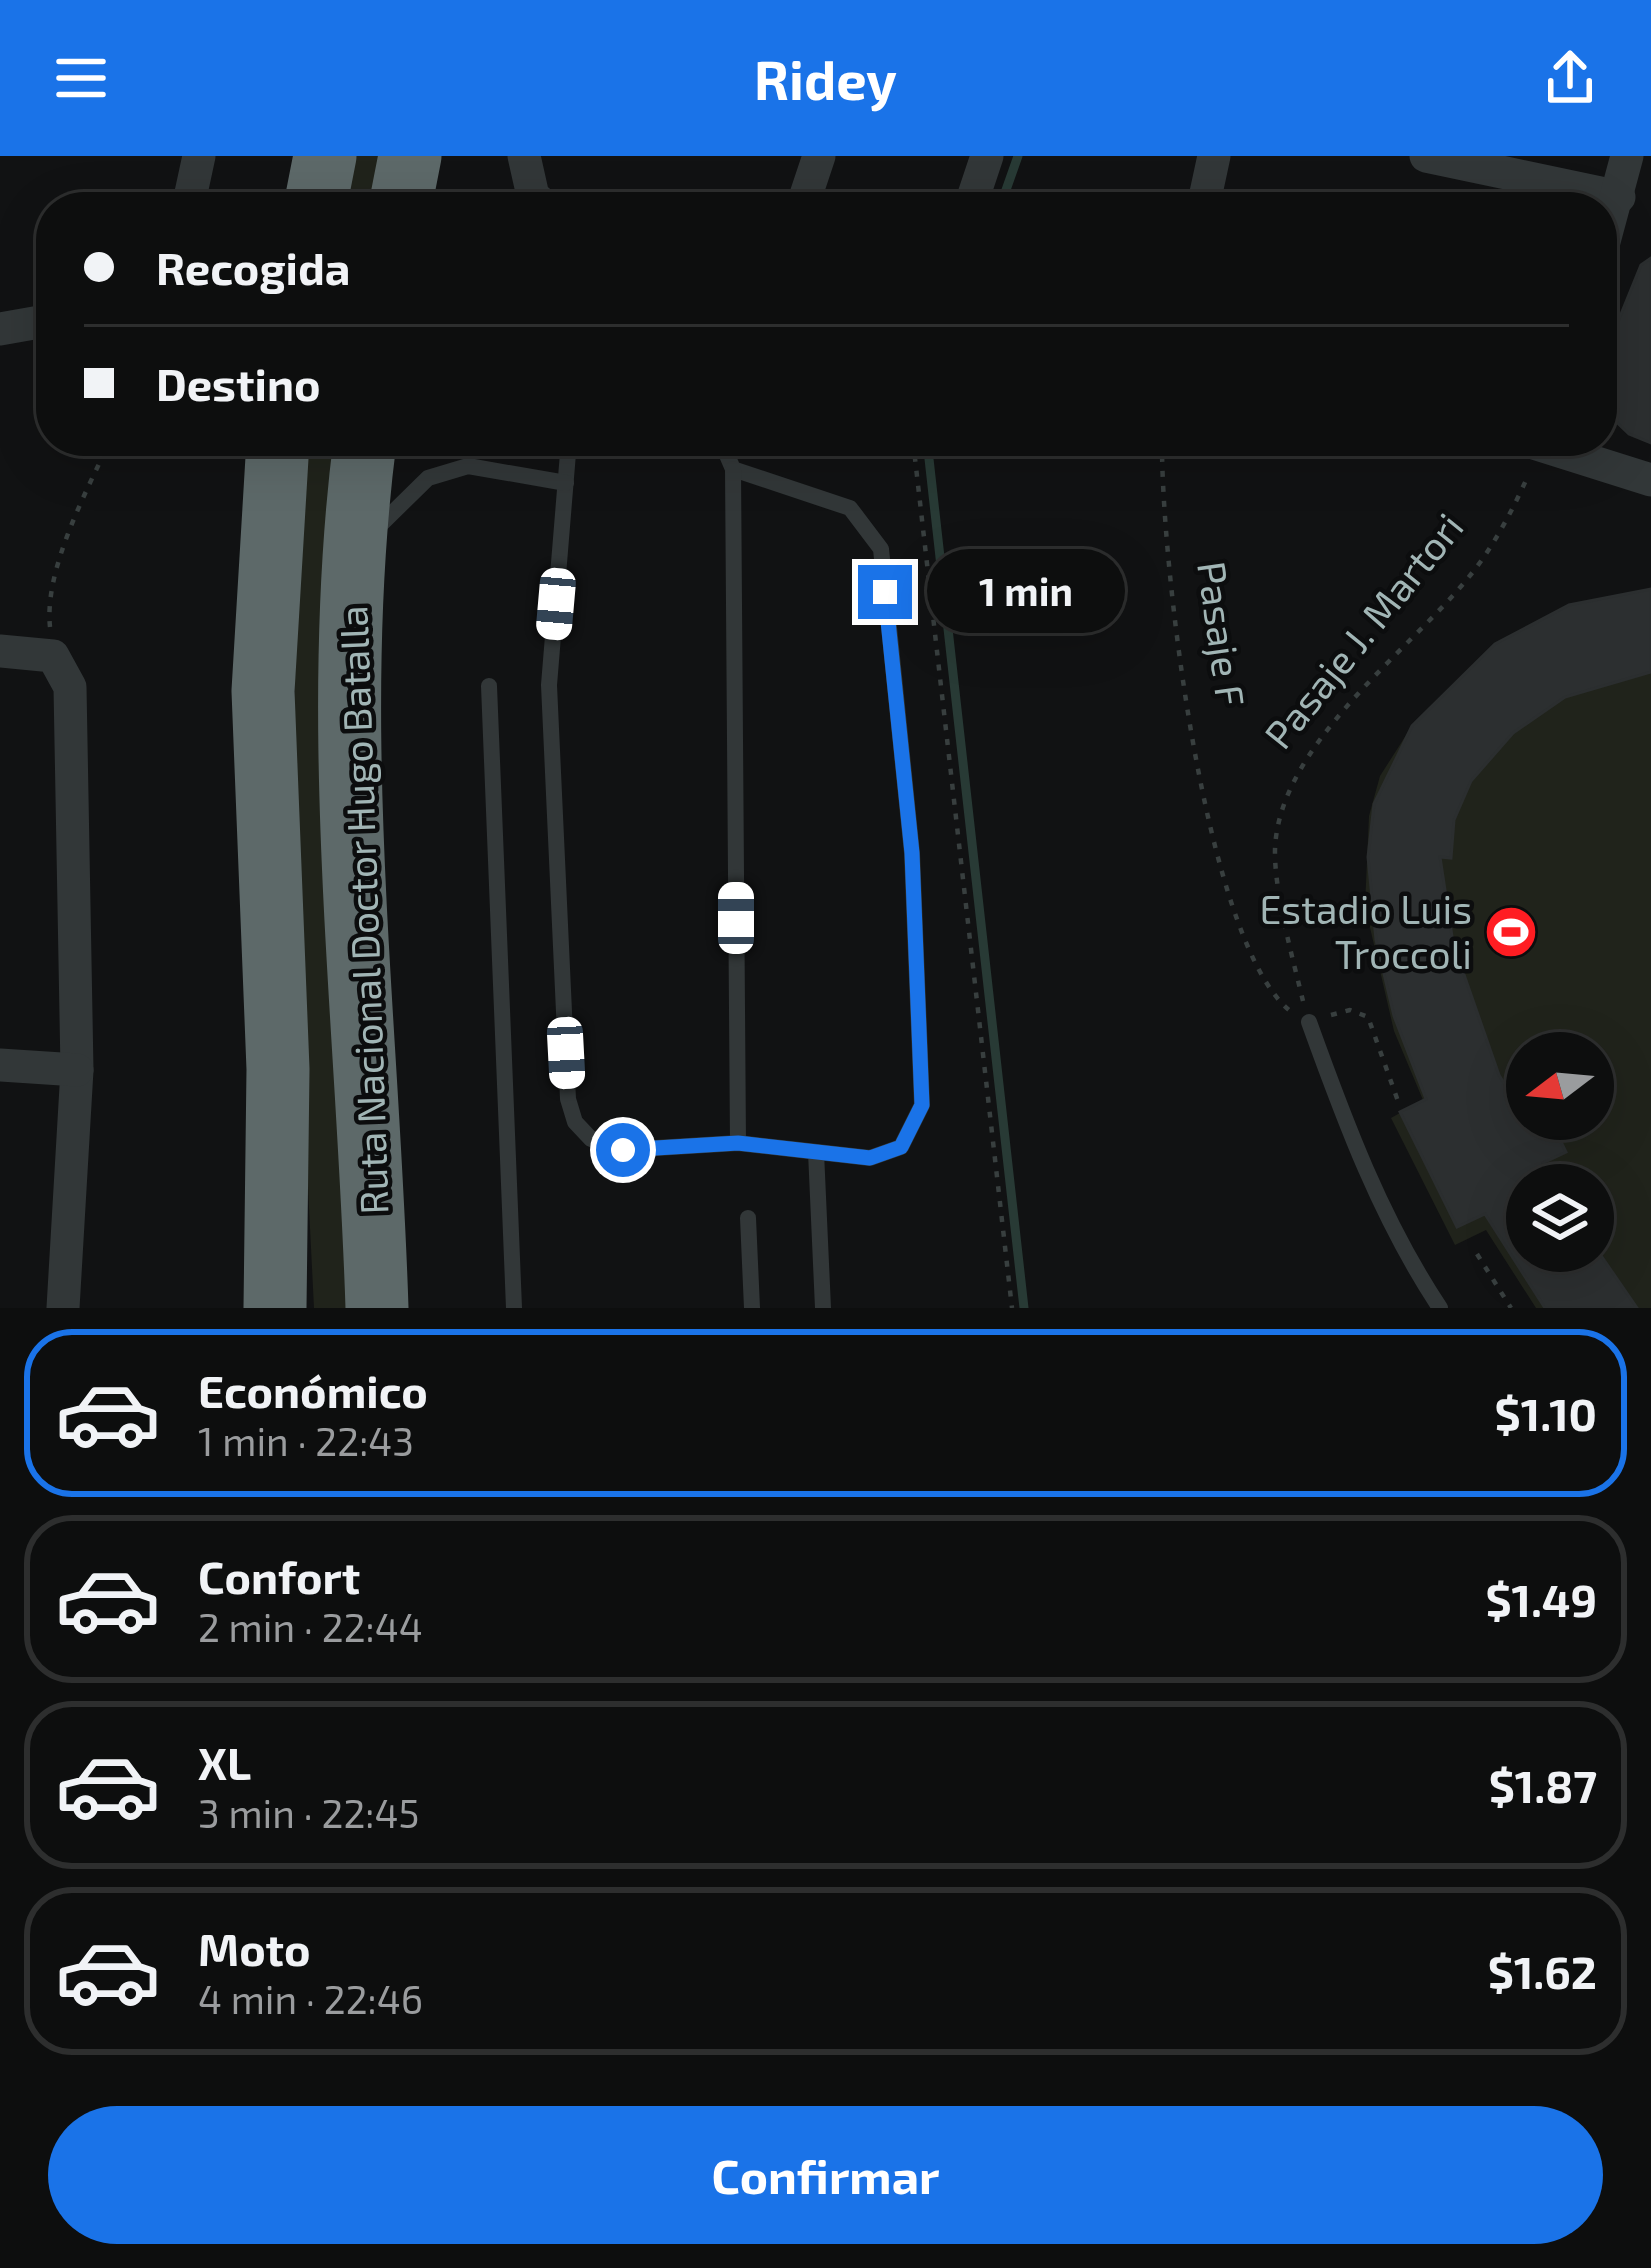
<!DOCTYPE html>
<html lang="es">
<head>
<meta charset="utf-8">
<style>
  body { margin:0; font-family:"Exo 2",sans-serif; background:#161717; color:#f1f3f6; height:100vh; display:flex; flex-direction:column; font-size:45px; white-space:nowrap }
  * { box-sizing:border-box; margin:0 }
  p { font-size:39px; color:#9a9c9e }
  .icon { flex:none; width:66px; height:66px; fill:none; stroke:currentColor; stroke-width:2; stroke-linecap:round; stroke-linejoin:round }
  .map { position:relative; height:1152px; overflow:hidden }
  .sheet { display:flex; flex-direction:column; background:#0d0e0e; flex:1 }
  .sheet>* { flex:none }
  .guide { position:absolute; left:36px; top:36px; width:1581px; height:264px; border-radius:48px; box-shadow:0 12px 48px #0002,0 0 0 3px #2d2e2e; display:grid; align-content:center; height:264px; padding:0 48px; background:#0d0e0e }
  .needle { width:78px; rotate:254deg }
  .fabs { position:absolute; left:1506px; top:876px; display:grid; gap:24px }
  .fabs a { display:grid; place-items:center; width:108px; height:108px; border-radius:50%; background:#0d0e0e; box-shadow:0 12px 48px #0002,0 0 0 3px #2d2e2e; font-size:60px }
  .end { position:absolute; width:54px; height:54px; margin:-27px; border:15px solid #1a73e8; background:#fff; box-shadow:0 0 0 6px #fff }
  .from { border-radius:50% }
  .bubble { position:absolute; height:84px; border-radius:42px; background:#0d0e0e; box-shadow:0 12px 48px #0002,0 0 0 3px #2d2e2e; font-size:39px; font-weight:700; line-height:84px; text-align:center }
  .car { position:absolute; width:36px; height:72px; margin:-36px -18px; border-radius:15px; box-shadow:0 0 9px 3px #0007; background:linear-gradient(#fff 24%,#345 0 40%,#fff 0 76%,#345 0 86%,#fff 0) }
  .guide b { display:flex; align-items:center; gap:42px; height:114px; font-size:45px }
  .guide b+b { border-top:3px solid #2d2e2e }
  .guide i { width:30px; height:30px; background:#f1f3f6 }
  ul { padding:21px 0 0; list-style:none }
  li { display:flex; align-items:center; gap:36px; height:168px; margin:0 24px 18px; padding:0 24px; border:6px solid #2d2e2e; border-radius:48px }
  li div { flex:1 }
  li b { display:block; font-size:45px }
  li em { font-style:normal; font-weight:700 }
  li.selected { border-color:#1a73e8 }
  li>.icon { width:108px; height:108px; stroke-width:1.5 }
  .cta { display:flex; gap:24px; margin-top:auto; padding:24px 48px }
  .cta a { flex:1; height:138px; border-radius:72px; background:#1a73e8; color:#fff; font-size:48px; font-weight:700; line-height:138px; text-align:center }
  header { display:flex; justify-content:space-between; align-items:center; height:156px; padding:0 48px; background:#1a73e8; color:#fff; font-size:54px; font-weight:700 }
  .map>svg:first-child { display:block }
  .green { fill:#20231b; fill-rule:evenodd }
  .lines { fill:none; stroke-linecap:round; stroke-linejoin:round }
  .stream { stroke:#283a35; stroke-width:9 }
  .building { fill:#2c2f30; stroke:#2b2e2f; stroke-width:3 }
  .path { stroke:#383f3f; stroke-width:4.5; stroke-dasharray:6 9; stroke-linecap:butt }
  .lane { stroke:#323738; stroke-width:16 }
  .street { stroke:#323738; stroke-width:33 }
  .highway { stroke:#5d6969; stroke-width:63 }
  .route { stroke:#1a73e8; stroke-width:15 }
  .labels { text-anchor:middle; stroke-width:9; stroke-linejoin:round; paint-order:stroke }
  .street-label { font-size:39px; fill:#a1b5b5; stroke:#0c0d0e }
  .poi-label { font-size:39px; fill:#a1b5b5; stroke:#0c0d0e; text-anchor:end }
</style>
</head>
<body>
<header><svg class="icon" aria-label="menu" viewBox="0 0 24 24"><path d="M4 6h16M4 12h16M4 18h16"/></svg>Ridey<svg class="icon" aria-label="share" viewBox="0 0 24 24"><path d="M12 15V3M7 8l5-5 5 5M5 13v7h14v-7"/></svg></header>
<div class="map">
<svg width="1651" height="1152" viewBox="0 0 1651 1152">
  <rect width="100%" height="100%" fill="#111213"/>
  <!-- green -->
  <g class="green">
    <polygon points="345,0 388,0 378,51 336,51"/>
    <polygon points="303,285 343,285 360,1152 314,1152 290,669"/>
    <path d="M1651,439V1152H1536L1486,1074L1455,1089L1391,962L1423,944L1394,875L1365,750L1369,660L1380,620L1410,573L1491,492ZM1527,897H1593V963H1527ZM1527,1029H1593V1095H1527Z"/>
  </g>
  <g class="lines">
    <!-- stream -->
    <g class="stream">
      <polyline points="1000,51 1018,0"/>
      <polyline points="927,285 1024,1152"/>
    </g>
  </g>
  <!-- building -->
  <g class="building">
    <polygon points="1651,102 1651,287 1629,278 1602,252 1602,205 1641,109"/>
    <polygon points="1651,433 1651,516 1565,541 1513,577 1471,625 1454,664 1451,702 1440,701 1453,787 1499,919 1505,929 1527,918 1527,963 1550,963 1566,996 1543,1007 1555,1029 1527,1029 1527,1095 1593,1095 1593,1088 1637,1152 1545,1152 1485,1058 1457,1071 1400,956 1426,943 1394,860 1376,784 1368,701 1374,648 1412,570 1495,488 1569,449"/>
  </g>
  <g class="lines">
    <!-- path -->
    <g class="path">
      <polyline points="913,285 1012,1152"/>
      <path d="M1162,285C1161,400 1203,782 1289,854"/>
      <path d="M50,471C44,414 86,336 110,285"/>
      <path d="M1303,845C1293,803 1274,736 1275,693C1279,589 1407,497 1468,422C1493,392 1512,355 1528,320"/>
      <polyline points="1331,859 1350,854 1368,861 1399,948"/>
      <polyline points="1477,1098 1511,1152"/>
    </g>
    <!-- lane -->
    <g class="lane">
      <polyline points="569,285 549,529 568,943 575,966 591,983 623,994 738,987 870,1002 901,991 922,949 912,697 881,393 850,352 733,313 721,285"/>
      <polyline points="733,313 738,987"/>
      <polyline points="374,375 428,322 468,310 566,327"/>
      <polyline points="489,530 514,1152"/>
      <path d="M1309,866C1345,966 1381,1063 1440,1152"/>
      <polyline points="816,996 823,1152"/>
      <polyline points="748,1062 752,1152"/>
    </g>
    <!-- street -->
    <g class="street">
      <polyline points="524,0 533,40 546,51"/>
      <polyline points="1426,0 1619,41"/>
      <polyline points="188,51 199,0"/>
      <polyline points="802,51 819,0"/>
      <polyline points="970,51 987,0"/>
      <polyline points="1203,51 1214,0"/>
      <polyline points="1602,93 1627,0"/>
      <polyline points="0,173 51,164"/>
      <polyline points="1527,285 1651,324"/>
      <polyline points="0,495 53,500 70,531 77,914 63,1152"/>
      <polyline points="0,909 77,914"/>
    </g>
    <!-- highway -->
    <g class="highway">
      <polyline points="315,51 325,0"/>
      <polyline points="400,51 410,0"/>
      <path d="M365,285C328,572 368,864 377,1152"/>
      <polyline points="275,1152 278,913 263,535 278,285"/>
    </g>
  </g>
  <g class="lines">
    <!-- route -->
    <polyline class="route" points="623,994 738,987 870,1002 901,991 922,949 912,697 885,436"/>
  </g>
  <!-- icons -->
  <defs>
    <g id="stadium-disc" transform="scale(2.7)"><circle r="9.5" fill="#ff1d22" stroke="#0c0d0e"/><path d="M0-5a6.5 5 0 1 0 0 10a6.5 5 0 1 0 0-10ZM-3.5-1.8h7v3.6h-7Z" fill="#fff"/></g>
  </defs>
  <g fill-rule="evenodd">
    <use href="#stadium-disc" x="1511" y="776"/>
  </g>
  <g class="labels">
    <!-- street labels -->
    <g class="street-label">
      <text transform="translate(1364 475) rotate(-51)" y="14">Pasaje J. Martori</text>
      <text transform="translate(1221 478) rotate(82)" y="14">Pasaje F</text>
      <text transform="translate(364 754) rotate(-92)" y="14">Ruta Nacional Doctor Hugo Batalla</text>
    </g>
    <!-- poi labels -->
    <g class="poi-label">
      <text x="1472" y="768">Estadio Luis<tspan x="1472" dy="45">Troccoli</tspan></text>
    </g>
  </g>
</svg>
<div class="fabs">
<a><svg class="needle" viewBox="-14 -14 28 28"><path d="M0-13l5 13h-10z" fill="#e53935"/><path d="M0 13l5-13h-10z" fill="#9a9c9e"/></svg></a>
<a><svg class="icon" aria-label="layers" viewBox="0 0 24 24"><path d="M12 4l9 5-9 5-9-5zM3 14l9 5 9-5"/></svg></a>
</div>
<i class="end from" style="left:623px;top:994px"></i>
<i class="end" style="left:885px;top:436px"></i>
<div class="bubble" style="left:927px;top:393px;width:198px">1 min</div>
<i class="car" style="left:556px;top:448px;rotate:185deg"></i>
<i class="car" style="left:736px;top:762px;rotate:0deg"></i>
<i class="car" style="left:566px;top:897px;rotate:177deg"></i>
<div class="guide">
<b><i class="from"></i>Recogida</b>
<b><i></i>Destino</b>
</div>
</div>
<section class="sheet">
<ul>
<li class="selected"><svg class="icon" aria-label="car" viewBox="0 0 24 24"><path d="M5 17H2v-5l4-1 3-4h7l3 4 3 1v5h-3M9 17h6M6 11h13"/><circle cx="7" cy="17" r="2"/><circle cx="17" cy="17" r="2"/></svg><div><b>Económico</b><p>1 min · 22:43</p></div><em>$1.10</em></li>
<li><svg class="icon" aria-label="car" viewBox="0 0 24 24"><path d="M5 17H2v-5l4-1 3-4h7l3 4 3 1v5h-3M9 17h6M6 11h13"/><circle cx="7" cy="17" r="2"/><circle cx="17" cy="17" r="2"/></svg><div><b>Confort</b><p>2 min · 22:44</p></div><em>$1.49</em></li>
<li><svg class="icon" aria-label="car" viewBox="0 0 24 24"><path d="M5 17H2v-5l4-1 3-4h7l3 4 3 1v5h-3M9 17h6M6 11h13"/><circle cx="7" cy="17" r="2"/><circle cx="17" cy="17" r="2"/></svg><div><b>XL</b><p>3 min · 22:45</p></div><em>$1.87</em></li>
<li><svg class="icon" aria-label="car" viewBox="0 0 24 24"><path d="M5 17H2v-5l4-1 3-4h7l3 4 3 1v5h-3M9 17h6M6 11h13"/><circle cx="7" cy="17" r="2"/><circle cx="17" cy="17" r="2"/></svg><div><b>Moto</b><p>4 min · 22:46</p></div><em>$1.62</em></li>
</ul>
<div class="cta"><a>Confirmar</a></div>
</section>
</body>
</html>
